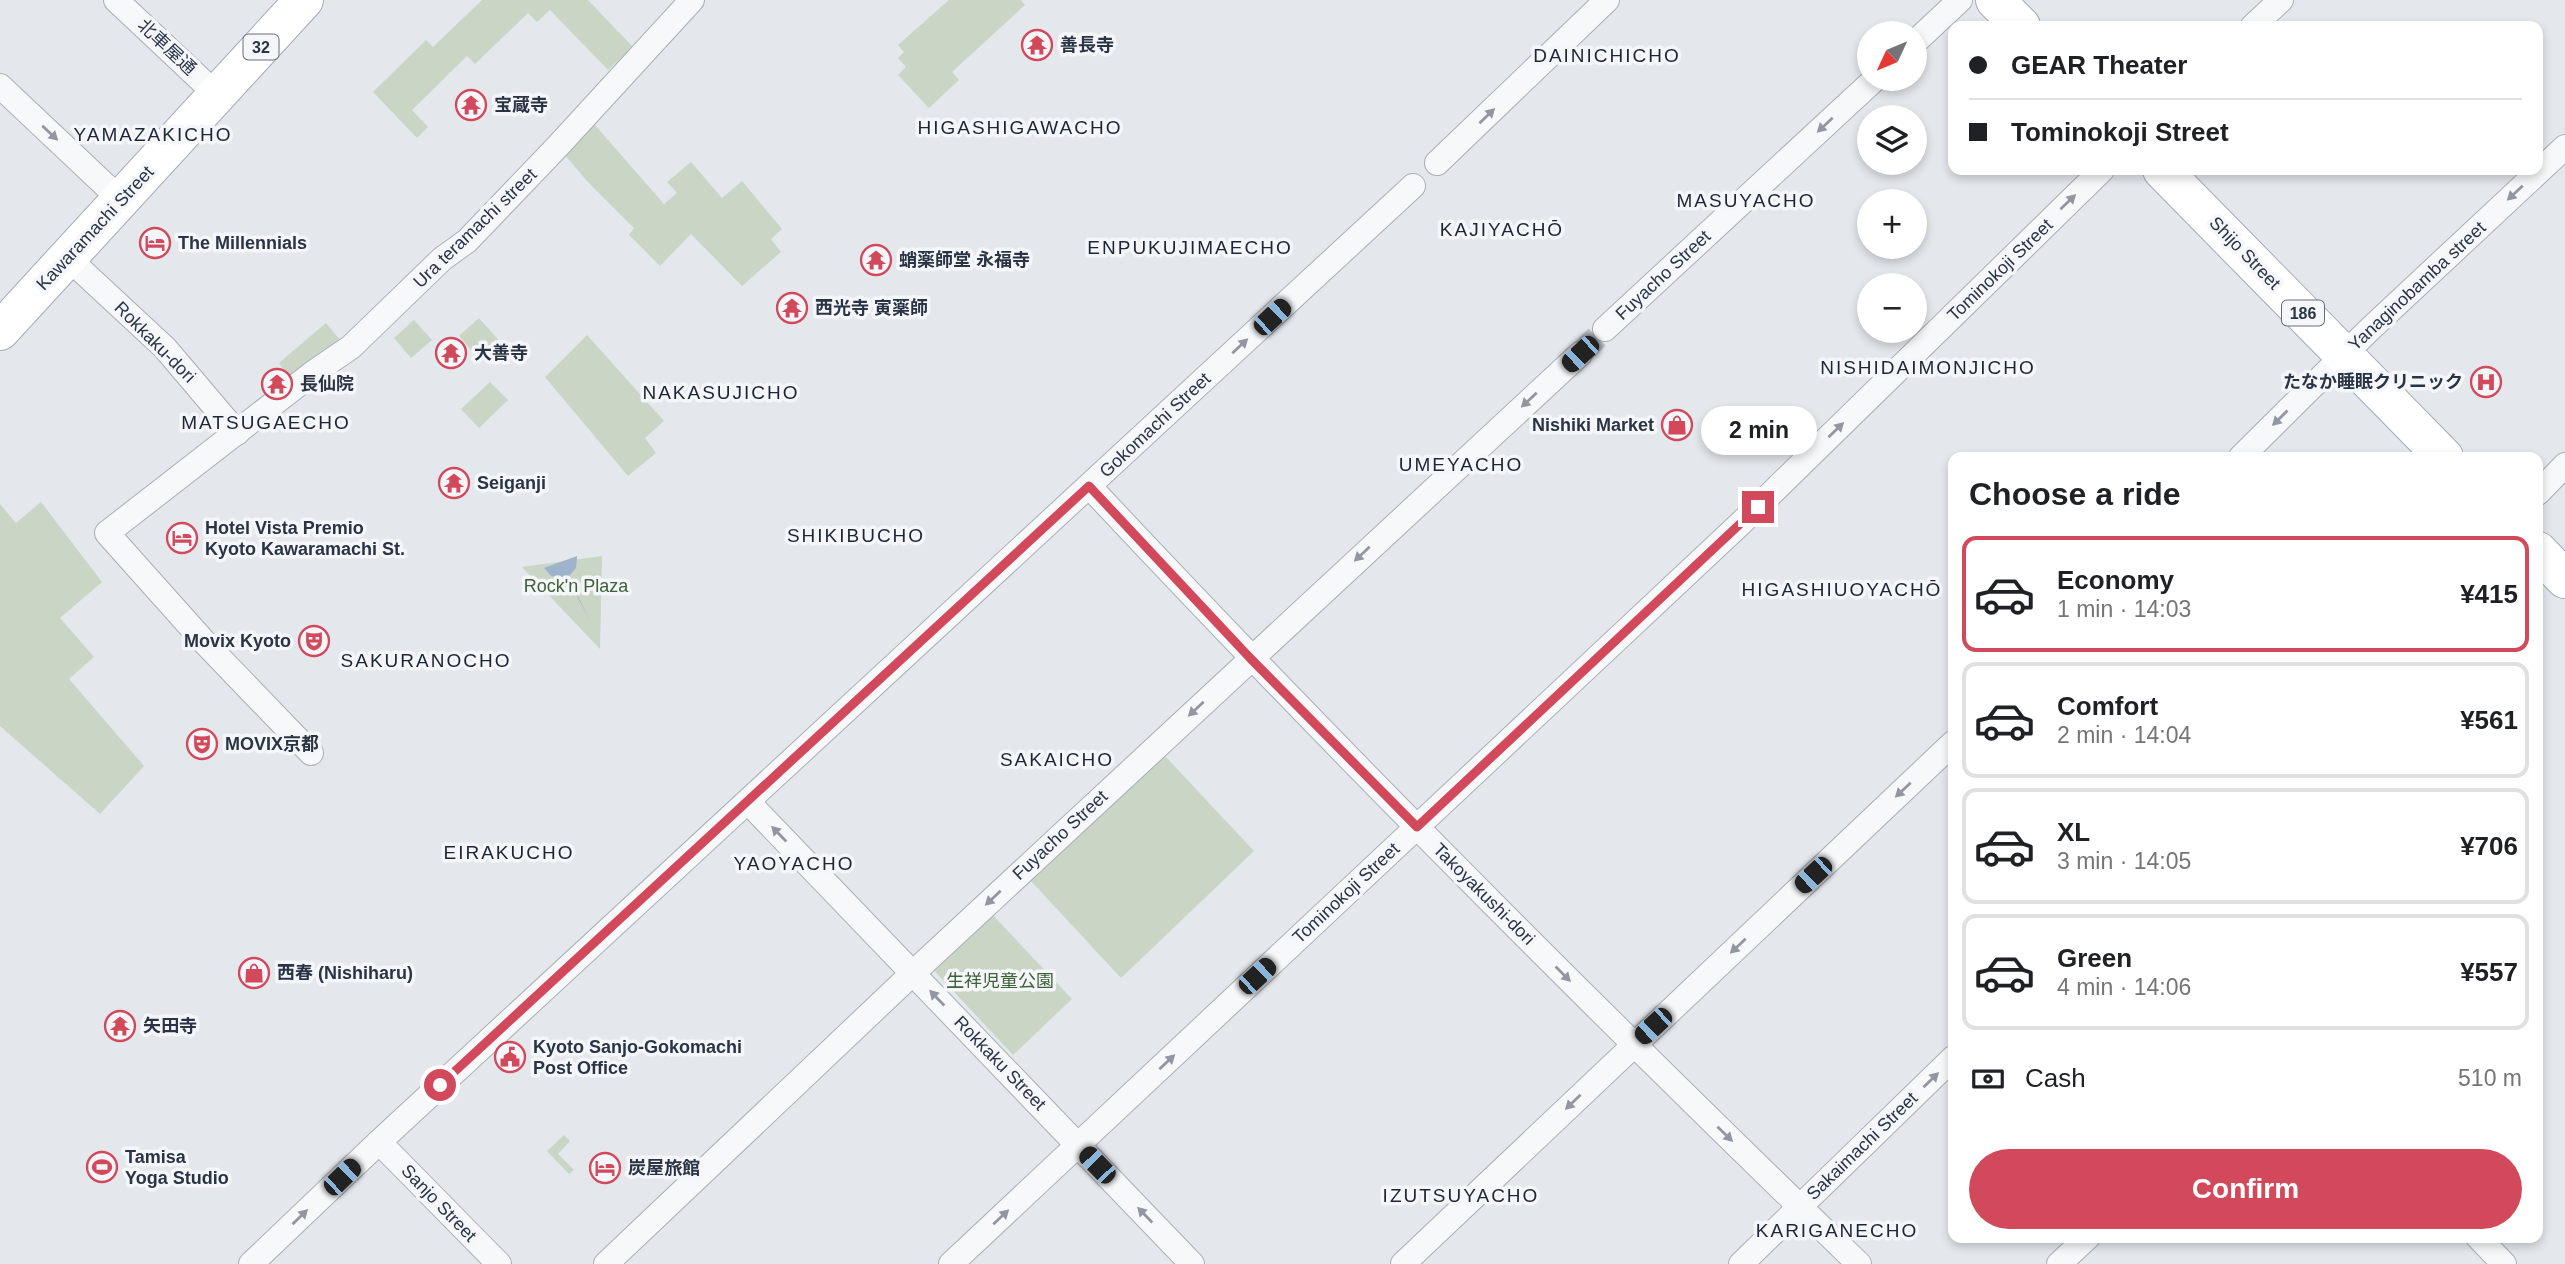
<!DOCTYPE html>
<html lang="en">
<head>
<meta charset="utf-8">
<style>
  body { margin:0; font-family:Arial,"Noto Sans JP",sans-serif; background:#f6f6f6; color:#202124; height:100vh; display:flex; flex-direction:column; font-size:26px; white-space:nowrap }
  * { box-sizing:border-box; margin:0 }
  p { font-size:23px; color:#757577 }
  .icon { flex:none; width:38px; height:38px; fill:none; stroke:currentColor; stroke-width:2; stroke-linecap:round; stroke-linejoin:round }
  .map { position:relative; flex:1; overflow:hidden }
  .details { position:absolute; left:1948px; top:452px; width:595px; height:791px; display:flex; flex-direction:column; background:#fff; border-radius:14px; box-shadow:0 4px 10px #0003 }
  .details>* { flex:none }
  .top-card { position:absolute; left:1948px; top:21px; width:595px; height:154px; border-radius:14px; box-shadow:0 4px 10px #0003; display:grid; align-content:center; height:154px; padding:0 21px; background:#fff }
  .needle { width:46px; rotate:226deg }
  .buttons { position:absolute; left:1857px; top:21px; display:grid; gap:14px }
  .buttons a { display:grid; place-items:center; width:70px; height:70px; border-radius:50%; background:#fff; box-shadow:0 4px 10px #0003; font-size:35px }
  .end { position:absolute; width:32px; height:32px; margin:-16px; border:9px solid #d1495b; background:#fff; box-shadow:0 0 0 4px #fff }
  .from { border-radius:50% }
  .bubble { position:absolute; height:49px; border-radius:24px; background:#fff; box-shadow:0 4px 10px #0003; font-size:23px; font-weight:700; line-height:49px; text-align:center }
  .car { position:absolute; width:21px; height:42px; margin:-21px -10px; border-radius:9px; box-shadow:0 0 5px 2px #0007; background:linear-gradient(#222 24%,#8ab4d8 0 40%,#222 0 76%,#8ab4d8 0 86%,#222 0) }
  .top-card b { display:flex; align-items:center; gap:24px; height:66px; font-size:26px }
  .top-card b+b { border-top:2px solid #e0e0e0 }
  .top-card i { width:18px; height:18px; background:#202124 }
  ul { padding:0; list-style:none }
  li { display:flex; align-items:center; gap:21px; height:116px; margin:0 14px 10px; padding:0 7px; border:4px solid #e0e0e0; border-radius:14px }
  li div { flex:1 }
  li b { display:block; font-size:26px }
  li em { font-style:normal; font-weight:700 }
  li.current { border-color:#d1495b }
  li>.icon { width:63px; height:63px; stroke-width:1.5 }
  h2 { padding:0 21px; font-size:32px; line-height:84px }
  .pay { display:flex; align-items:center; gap:18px; height:77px; padding:0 21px; font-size:26px }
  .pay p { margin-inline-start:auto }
  .action { display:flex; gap:14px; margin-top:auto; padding:14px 21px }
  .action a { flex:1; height:80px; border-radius:42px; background:#d1495b; color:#fff; font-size:28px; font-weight:700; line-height:80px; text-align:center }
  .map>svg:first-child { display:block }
  .green { fill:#c9d6c5 }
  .water { fill:#9fb4cc }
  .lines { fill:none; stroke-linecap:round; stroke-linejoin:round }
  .minor-tunnel { stroke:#bfc3cb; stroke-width:24; stroke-dasharray:24 12; stroke-linecap:butt }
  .minor-casing { stroke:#a9aeb7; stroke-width:26 }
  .primary-casing { stroke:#a3abb8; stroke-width:40 }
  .minor { stroke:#f7f8fa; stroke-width:24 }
  .primary { stroke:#fff; stroke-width:38 }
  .oneway { fill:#9196a0 }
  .route { stroke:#d1495b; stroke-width:9 }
  .labels { text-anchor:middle; stroke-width:7; stroke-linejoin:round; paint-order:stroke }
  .shield { fill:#f4f6f9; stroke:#676e7b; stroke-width:2 }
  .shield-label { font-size:16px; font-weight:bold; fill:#2b3445 }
  .poi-label { font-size:18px; font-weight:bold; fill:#2b3445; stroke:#f4f6f9; text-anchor:start }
  .street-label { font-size:18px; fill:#2b3445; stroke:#f4f6f9 }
  .park-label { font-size:18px; fill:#3f6138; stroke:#f4f6f9 }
  .neighbourhood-label { font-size:19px; letter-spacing:2px; fill:#1d2536; stroke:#f4f6f9 }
</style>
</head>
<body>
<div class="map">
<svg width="2565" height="1264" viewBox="0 0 2565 1264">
  <rect width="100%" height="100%" fill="#e4e7ec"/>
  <!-- green -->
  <g class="green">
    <polygon points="482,0 588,0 633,47 608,70 550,10 537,22 528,13 475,64 467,56 412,110 428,127 417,138 373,92 426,40 433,47"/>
    <polygon points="949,0 1021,0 1025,5 952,72 959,80 929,108 898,75 906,67 898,58 904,52 898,45"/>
    <polygon points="594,124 664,204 677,193 667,182 691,162 722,198 742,181 782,229 771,239 781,252 742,286 691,234 660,266 629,235 634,228 587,181 565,155"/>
    <polygon points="479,318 502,344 482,362 459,336"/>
    <polygon points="414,320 432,340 411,358 394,338"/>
    <polygon points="326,323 341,341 289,385 279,373 283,369 279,363"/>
    <polygon points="587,335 664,421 645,438 656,453 628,476 545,377"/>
    <polygon points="490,382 508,400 479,428 461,409"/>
    <polygon points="41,502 102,582 60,618 94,657 69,679 144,766 100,814 0,726 0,504 16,523"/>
    <polygon points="602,556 600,649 522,567"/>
    <polygon points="1165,756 1254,851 1121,978 1031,881"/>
    <polygon points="986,908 1072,999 1013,1055 927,963"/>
    <polygon points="564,1135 570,1141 558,1154 574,1170 569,1174 547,1151"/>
  </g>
  <!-- water -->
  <polygon class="water" points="577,556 576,568 568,577 591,622 567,578 551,576 544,568"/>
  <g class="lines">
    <!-- minor-tunnel -->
    <polyline class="minor-tunnel" points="1580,354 1605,329"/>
    <!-- minor casing -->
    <g class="minor-casing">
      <g id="minor">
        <polyline points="116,0 217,95"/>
        <polyline points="2253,26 2281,0"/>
        <polyline points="1914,43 1960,0"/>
        <polyline points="0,86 121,200"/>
        <polyline points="1437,163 1607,0"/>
        <polyline points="68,258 165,348 237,433"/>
        <polyline points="1605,329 1875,79"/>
        <polyline points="2241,457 2369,330 2565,147"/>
        <path d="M1089,486C1338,752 1596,1010 1859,1264"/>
        <polyline points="2538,493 2565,465"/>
        <polyline points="311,753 207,645 107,533 313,373 351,347 442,259 467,241 557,147 692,0"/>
        <polyline points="748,802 1192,1264"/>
        <polyline points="379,1142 499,1264"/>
        <polyline points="2478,1237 2504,1264"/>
        <polyline points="251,1264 379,1142 1413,186"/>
        <polyline points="606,1264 913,973 1580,354"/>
        <polyline points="951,1264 1741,523 2102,170"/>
        <polyline points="1403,1264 1953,743"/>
        <polyline points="1741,1264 1953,1058"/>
        <polyline points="2059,1264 2088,1237"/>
      </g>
    </g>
    <!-- primary casing -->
    <g class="primary-casing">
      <g id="primary">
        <polyline points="1995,0 2021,26"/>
        <polyline points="2162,170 2444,457"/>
        <polyline points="0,331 304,0"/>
        <polyline points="2538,551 2565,579"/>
      </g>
    </g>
    <!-- minor -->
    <use href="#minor" class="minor"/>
    <!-- primary -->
    <use href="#primary" class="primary"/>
  </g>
  <!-- one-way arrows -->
  <defs><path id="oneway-solid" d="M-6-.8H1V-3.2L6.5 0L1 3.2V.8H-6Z" transform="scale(1.75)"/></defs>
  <g class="oneway">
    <use href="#oneway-solid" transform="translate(1487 116) rotate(-44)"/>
    <use href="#oneway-solid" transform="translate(1825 125) rotate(137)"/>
    <use href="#oneway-solid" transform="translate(50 133) rotate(43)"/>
    <use href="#oneway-solid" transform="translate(2515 193) rotate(137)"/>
    <use href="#oneway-solid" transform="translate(2068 202) rotate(-44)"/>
    <use href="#oneway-solid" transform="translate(1240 346) rotate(-43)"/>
    <use href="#oneway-solid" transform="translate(1529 400) rotate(137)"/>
    <use href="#oneway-solid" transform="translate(2280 418) rotate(135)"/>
    <use href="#oneway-solid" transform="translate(1836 430) rotate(-44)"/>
    <use href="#oneway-solid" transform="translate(1362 554) rotate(137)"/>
    <use href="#oneway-solid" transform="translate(1196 709) rotate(137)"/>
    <use href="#oneway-solid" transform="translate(1903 790) rotate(137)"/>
    <use href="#oneway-solid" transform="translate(779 834) rotate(-134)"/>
    <use href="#oneway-solid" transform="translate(993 898) rotate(137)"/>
    <use href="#oneway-solid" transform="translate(1738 946) rotate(137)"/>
    <use href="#oneway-solid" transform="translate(1563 974) rotate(45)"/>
    <use href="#oneway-solid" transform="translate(937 998) rotate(-134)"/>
    <use href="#oneway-solid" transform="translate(1167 1062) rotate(-43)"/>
    <use href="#oneway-solid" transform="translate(1931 1080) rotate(-44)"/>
    <use href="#oneway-solid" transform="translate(1573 1102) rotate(136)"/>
    <use href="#oneway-solid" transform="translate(1725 1134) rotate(44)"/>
    <use href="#oneway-solid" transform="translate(1145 1215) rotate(-134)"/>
    <use href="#oneway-solid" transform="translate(300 1217) rotate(-44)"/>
    <use href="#oneway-solid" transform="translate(1001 1217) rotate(-43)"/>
  </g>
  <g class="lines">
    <!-- route -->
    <polyline class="route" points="440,1085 1089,486 1250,658 1417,827 1758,507"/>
  </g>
  <!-- icons -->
  <defs>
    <g id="temple-ring" transform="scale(1.575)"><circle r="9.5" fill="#f4f6f9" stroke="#d1495b" stroke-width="1.5"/><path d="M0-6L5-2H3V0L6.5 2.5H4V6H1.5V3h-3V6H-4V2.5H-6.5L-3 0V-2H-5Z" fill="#d1495b"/></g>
    <g id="hotel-ring" transform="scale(1.575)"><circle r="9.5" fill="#f4f6f9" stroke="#d1495b" stroke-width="1.5"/><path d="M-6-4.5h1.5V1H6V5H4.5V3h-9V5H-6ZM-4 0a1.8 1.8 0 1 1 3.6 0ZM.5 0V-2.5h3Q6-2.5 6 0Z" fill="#d1495b"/></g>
    <g id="hospital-ring" transform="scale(1.575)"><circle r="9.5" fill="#f4f6f9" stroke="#d1495b" stroke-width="1.5"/><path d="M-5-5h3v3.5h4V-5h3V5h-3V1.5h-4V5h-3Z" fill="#d1495b"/></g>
    <g id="shop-ring" transform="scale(1.575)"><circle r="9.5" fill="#f4f6f9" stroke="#d1495b" stroke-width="1.5"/><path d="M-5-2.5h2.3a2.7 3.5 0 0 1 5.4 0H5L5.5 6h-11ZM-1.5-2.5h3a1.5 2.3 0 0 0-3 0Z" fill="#d1495b"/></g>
    <g id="theatre-ring" transform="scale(1.575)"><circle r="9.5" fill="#f4f6f9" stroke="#d1495b" stroke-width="1.5"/><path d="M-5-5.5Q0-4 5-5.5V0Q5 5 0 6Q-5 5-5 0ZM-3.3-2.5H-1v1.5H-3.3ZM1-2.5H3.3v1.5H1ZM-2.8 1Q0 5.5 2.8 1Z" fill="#d1495b"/></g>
    <g id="civic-ring" transform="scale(1.575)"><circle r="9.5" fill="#f4f6f9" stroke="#d1495b" stroke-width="1.5"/><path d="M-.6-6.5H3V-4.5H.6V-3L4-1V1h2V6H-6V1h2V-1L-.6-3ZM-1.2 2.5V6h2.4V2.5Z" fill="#d1495b"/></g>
    <g id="stadium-ring" transform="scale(1.575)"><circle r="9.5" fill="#f4f6f9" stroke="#d1495b" stroke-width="1.5"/><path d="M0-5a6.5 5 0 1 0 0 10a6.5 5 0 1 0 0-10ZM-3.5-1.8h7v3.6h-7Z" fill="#d1495b"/></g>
  </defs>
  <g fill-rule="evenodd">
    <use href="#temple-ring" x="1037" y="45"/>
    <use href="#temple-ring" x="471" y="105"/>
    <use href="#hotel-ring" x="155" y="243"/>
    <use href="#temple-ring" x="876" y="260"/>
    <use href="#temple-ring" x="792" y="308"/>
    <use href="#temple-ring" x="451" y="353"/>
    <use href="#hospital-ring" x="2486" y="382"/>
    <use href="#temple-ring" x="277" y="384"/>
    <use href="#shop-ring" x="1677" y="425"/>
    <use href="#temple-ring" x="454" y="483"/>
    <use href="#hotel-ring" x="182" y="538"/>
    <use href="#theatre-ring" x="314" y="641"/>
    <use href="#theatre-ring" x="202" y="744"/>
    <use href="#shop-ring" x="254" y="973"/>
    <use href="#temple-ring" x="120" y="1026"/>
    <use href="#civic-ring" x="510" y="1057"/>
    <use href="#stadium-ring" x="102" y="1167"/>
    <use href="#hotel-ring" x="605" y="1168"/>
  </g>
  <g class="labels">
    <!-- shield labels -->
    <g class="shield">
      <rect x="243.5" y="34.5" width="35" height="25" rx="5"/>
      <rect x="2282" y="300.5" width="42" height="25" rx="5"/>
    </g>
    <g class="shield-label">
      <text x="261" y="53">32</text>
      <text x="2303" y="319">186</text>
    </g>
    <!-- poi labels -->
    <g class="poi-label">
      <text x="1060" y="51">善長寺</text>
      <text x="494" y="111">宝蔵寺</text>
      <text x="178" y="249">The Millennials</text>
      <text x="899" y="266">蛸薬師堂 永福寺</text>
      <text x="815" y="314">西光寺 寅薬師</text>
      <text x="474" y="359">大善寺</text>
      <text x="2463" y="388" text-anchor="end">たなか睡眠クリニック</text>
      <text x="300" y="390">長仙院</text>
      <text x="1654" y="431" text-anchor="end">Nishiki Market</text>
      <text x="477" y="489">Seiganji</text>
      <text x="205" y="534">Hotel Vista Premio<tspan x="205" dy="21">Kyoto Kawaramachi St.</tspan></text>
      <text x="291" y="647" text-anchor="end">Movix Kyoto</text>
      <text x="225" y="750">MOVIX京都</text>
      <text x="277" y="979">西春 (Nishiharu)</text>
      <text x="143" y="1032">矢田寺</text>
      <text x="533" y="1053">Kyoto Sanjo-Gokomachi<tspan x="533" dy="21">Post Office</tspan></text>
      <text x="125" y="1163">Tamisa<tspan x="125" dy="21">Yoga Studio</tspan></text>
      <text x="628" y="1174">炭屋旅館</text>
    </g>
    <!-- street labels -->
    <g class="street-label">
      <text transform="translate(167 47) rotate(43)" y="6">北車屋通</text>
      <text transform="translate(95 228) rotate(-47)" y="6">Kawaramachi Street</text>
      <text transform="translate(475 228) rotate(-44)" y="6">Ura teramachi street</text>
      <text transform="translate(2245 253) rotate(46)" y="6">Shijo Street</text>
      <text transform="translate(2000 270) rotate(-44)" y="6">Tominokoji Street</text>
      <text transform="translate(1663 275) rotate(-43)" y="6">Fuyacho Street</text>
      <text transform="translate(2417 286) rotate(-43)" y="6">Yanaginobamba street</text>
      <text transform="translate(155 342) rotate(45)" y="6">Rokkaku-dori</text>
      <text transform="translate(1155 425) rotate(-43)" y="6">Gokomachi Street</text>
      <text transform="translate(1060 835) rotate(-43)" y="6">Fuyacho Street</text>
      <text transform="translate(1346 893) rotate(-43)" y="6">Tominokoji Street</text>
      <text transform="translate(1484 894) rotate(45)" y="6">Takoyakushi-dori</text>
      <text transform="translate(1000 1063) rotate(46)" y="6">Rokkaku Street</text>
      <text transform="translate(1862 1146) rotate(-44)" y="6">Sakaimachi Street</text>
      <text transform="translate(439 1203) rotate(46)" y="6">Sanjo Street</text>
    </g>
    <!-- park labels -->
    <g class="park-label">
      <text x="576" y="592">Rock'n Plaza</text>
      <text x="1000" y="987">生祥児童公園</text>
    </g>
    <!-- neighbourhood labels -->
    <g class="neighbourhood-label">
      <text x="1607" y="62">DAINICHICHO</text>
      <text x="1020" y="134">HIGASHIGAWACHO</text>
      <text x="153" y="141">YAMAZAKICHO</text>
      <text x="1746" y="207">MASUYACHO</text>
      <text x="1502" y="236">KAJIYACHŌ</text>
      <text x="1190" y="254">ENPUKUJIMAECHO</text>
      <text x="1928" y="374">NISHIDAIMONJICHO</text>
      <text x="721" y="399">NAKASUJICHO</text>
      <text x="266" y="429">MATSUGAECHO</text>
      <text x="1461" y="471">UMEYACHO</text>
      <text x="856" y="542">SHIKIBUCHO</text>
      <text x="1842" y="596">HIGASHIUOYACHŌ</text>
      <text x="426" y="667">SAKURANOCHO</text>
      <text x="1057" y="766">SAKAICHO</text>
      <text x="509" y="859">EIRAKUCHO</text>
      <text x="794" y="870">YAOYACHO</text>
      <text x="1461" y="1202">IZUTSUYACHO</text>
      <text x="1837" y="1237">KARIGANECHO</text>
    </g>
  </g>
</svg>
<div class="buttons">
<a><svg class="needle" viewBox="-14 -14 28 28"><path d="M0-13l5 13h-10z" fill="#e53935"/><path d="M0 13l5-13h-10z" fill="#757577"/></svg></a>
<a><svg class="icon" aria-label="layers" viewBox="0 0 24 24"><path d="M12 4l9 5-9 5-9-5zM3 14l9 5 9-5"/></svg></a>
<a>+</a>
<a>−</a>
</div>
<i class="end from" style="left:440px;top:1085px"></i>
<i class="end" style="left:1758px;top:507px"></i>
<div class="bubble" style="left:1701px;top:406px;width:116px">2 min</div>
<i class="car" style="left:1272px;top:317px;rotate:47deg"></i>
<i class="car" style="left:1580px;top:354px;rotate:227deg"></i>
<i class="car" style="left:1813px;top:875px;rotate:227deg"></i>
<i class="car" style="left:1257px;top:976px;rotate:47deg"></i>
<i class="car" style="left:1653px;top:1026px;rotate:227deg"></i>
<i class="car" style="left:1097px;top:1165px;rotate:316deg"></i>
<i class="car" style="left:342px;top:1177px;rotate:46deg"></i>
<div class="top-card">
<b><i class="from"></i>GEAR Theater</b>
<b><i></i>Tominokoji Street</b>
</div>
<section class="details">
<h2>Choose a ride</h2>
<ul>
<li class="current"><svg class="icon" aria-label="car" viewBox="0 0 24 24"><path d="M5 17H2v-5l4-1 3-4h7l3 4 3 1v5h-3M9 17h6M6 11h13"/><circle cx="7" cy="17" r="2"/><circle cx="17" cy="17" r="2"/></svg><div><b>Economy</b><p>1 min · 14:03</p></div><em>¥415</em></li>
<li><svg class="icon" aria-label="car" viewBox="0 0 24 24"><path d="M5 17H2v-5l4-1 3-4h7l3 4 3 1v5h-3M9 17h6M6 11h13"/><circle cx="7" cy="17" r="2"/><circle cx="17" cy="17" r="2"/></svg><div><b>Comfort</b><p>2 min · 14:04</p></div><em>¥561</em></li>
<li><svg class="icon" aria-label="car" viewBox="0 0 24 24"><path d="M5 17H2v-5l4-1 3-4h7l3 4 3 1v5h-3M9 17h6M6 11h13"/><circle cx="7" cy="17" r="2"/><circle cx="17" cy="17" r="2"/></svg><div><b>XL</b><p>3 min · 14:05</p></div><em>¥706</em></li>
<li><svg class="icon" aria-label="car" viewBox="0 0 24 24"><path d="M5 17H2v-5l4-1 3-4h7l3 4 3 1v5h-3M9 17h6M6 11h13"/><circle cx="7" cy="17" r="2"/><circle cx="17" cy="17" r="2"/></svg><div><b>Green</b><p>4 min · 14:06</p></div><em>¥557</em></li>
</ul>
<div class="pay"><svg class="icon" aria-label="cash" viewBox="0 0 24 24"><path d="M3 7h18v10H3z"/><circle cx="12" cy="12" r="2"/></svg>Cash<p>510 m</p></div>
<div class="action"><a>Confirm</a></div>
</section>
</div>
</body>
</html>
